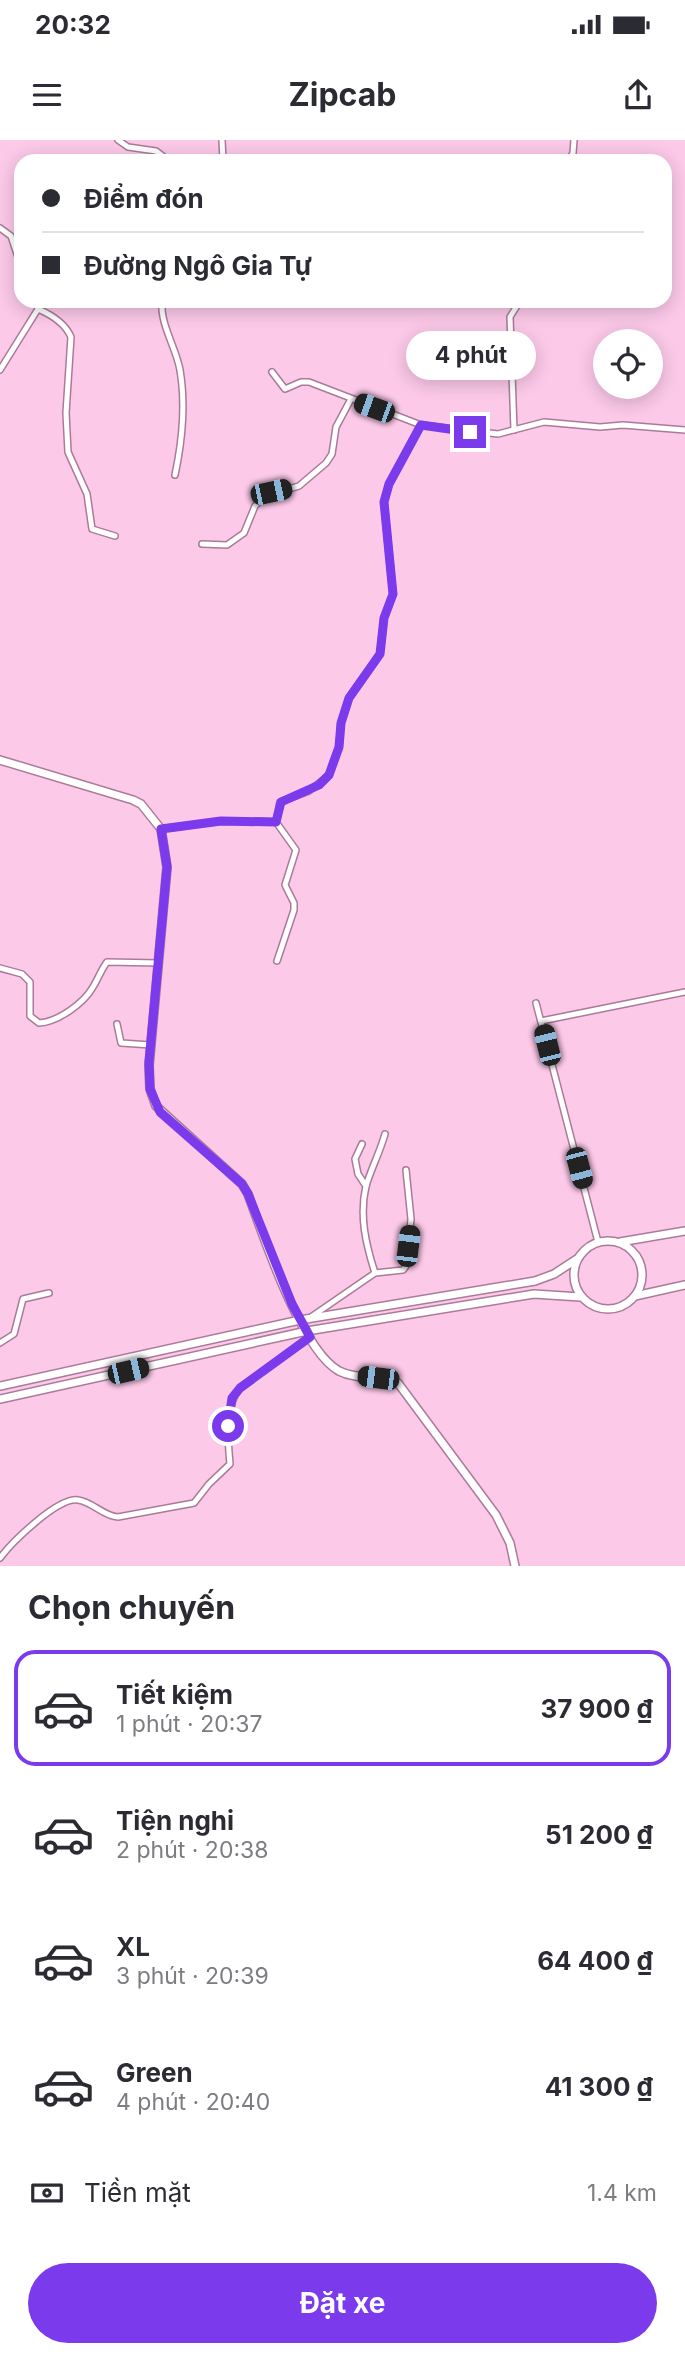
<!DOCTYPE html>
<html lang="vi">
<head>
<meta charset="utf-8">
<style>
  body { margin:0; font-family:Inter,sans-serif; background:#f7f7f7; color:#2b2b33; height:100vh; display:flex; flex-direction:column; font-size:26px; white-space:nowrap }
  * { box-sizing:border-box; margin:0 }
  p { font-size:23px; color:#7c7c81 }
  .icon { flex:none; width:38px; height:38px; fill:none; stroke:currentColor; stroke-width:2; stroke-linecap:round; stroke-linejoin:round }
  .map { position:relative; height:1426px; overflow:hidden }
  .side { display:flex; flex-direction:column; background:#fff; flex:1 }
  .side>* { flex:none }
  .banner { position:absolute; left:14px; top:14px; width:658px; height:154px; border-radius:21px; box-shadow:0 4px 18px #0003; display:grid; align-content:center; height:154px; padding:0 28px; background:#fff }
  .buttons { position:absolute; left:593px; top:189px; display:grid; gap:14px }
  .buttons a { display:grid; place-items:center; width:70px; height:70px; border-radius:50%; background:#fff; box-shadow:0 4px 18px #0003; font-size:35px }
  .end { position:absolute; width:32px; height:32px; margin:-16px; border:9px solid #7c3aed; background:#fff; box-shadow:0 0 0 4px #fff }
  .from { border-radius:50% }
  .bubble { position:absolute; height:49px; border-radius:24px; background:#fff; box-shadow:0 4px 18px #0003; font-size:23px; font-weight:700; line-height:49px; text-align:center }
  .car { position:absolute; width:21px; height:42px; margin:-21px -10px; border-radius:9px; box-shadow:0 0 5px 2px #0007; background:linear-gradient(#222 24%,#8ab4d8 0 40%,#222 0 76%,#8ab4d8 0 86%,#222 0) }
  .banner b { display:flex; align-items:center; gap:24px; height:66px; font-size:26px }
  .banner b+b { border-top:2px solid #e1e1e2 }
  .banner i { width:18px; height:18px; background:#2b2b33 }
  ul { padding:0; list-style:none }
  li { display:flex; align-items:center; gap:21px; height:116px; margin:0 14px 10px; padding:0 14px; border:4px solid transparent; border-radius:21px }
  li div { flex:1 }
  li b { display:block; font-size:26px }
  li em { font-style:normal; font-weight:700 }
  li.current { border-color:#7c3aed }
  li>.icon { width:63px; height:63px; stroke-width:1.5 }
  h2 { padding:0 28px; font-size:32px; line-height:84px }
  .pay { display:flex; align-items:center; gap:18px; height:77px; padding:0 28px; font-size:26px }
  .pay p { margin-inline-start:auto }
  .cta { display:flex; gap:14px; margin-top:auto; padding:14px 28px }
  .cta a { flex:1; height:80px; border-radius:42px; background:#7c3aed; color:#fff; font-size:28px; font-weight:700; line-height:80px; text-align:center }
  .status { display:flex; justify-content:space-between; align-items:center; height:49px; padding:0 35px; background:#fff; direction:ltr }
  .status svg { height:19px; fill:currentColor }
  header { display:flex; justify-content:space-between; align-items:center; height:91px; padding:0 28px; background:#fff; font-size:32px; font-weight:700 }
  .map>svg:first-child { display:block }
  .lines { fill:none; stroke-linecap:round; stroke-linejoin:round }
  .street-casing { stroke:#aa7b99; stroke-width:8 }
  .secondary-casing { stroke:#aa7b99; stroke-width:10 }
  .street { stroke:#fff; stroke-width:5 }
  .secondary { stroke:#fff; stroke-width:7 }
  .route { stroke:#7c3aed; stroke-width:9 }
</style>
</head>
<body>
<div class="status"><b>20:32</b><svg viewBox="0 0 49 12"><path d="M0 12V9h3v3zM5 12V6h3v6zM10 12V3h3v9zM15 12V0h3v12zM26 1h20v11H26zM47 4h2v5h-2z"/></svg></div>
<header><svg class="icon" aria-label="menu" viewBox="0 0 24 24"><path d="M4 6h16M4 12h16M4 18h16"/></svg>Zipcab<svg class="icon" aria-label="share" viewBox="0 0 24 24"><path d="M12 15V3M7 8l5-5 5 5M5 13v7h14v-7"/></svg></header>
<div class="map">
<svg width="685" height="1426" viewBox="0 0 685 1426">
  <rect width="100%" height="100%" fill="#fcc9e9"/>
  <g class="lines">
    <!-- street casing -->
    <g class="street-casing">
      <g id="street">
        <polyline points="118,0 128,7 156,11 169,21"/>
        <polyline points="222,0 223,21"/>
        <polyline points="568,21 573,13 574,0"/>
        <polyline points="0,88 11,96 21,126"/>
        <path d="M162,161C160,185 176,207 180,230C186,265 182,302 175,335"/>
        <path d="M38,169C52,175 65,183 71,197L66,273L68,312L87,354L92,389L115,396"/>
        <polyline points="0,230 38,169 39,161"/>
        <polyline points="272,232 285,249 301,242 309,242 421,285"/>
        <polyline points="514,290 510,177 520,161"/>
        <polyline points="202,404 227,405 244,393 255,366 265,356 299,346 326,323 332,314 336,287 351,259"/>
        <polyline points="276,682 296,710 285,745 294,763 294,770 277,821"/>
        <polyline points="161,689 221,681 276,682 280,662 309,651 329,635 339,607 341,583 349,558 380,514 384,478 393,454 384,362 389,344 421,285 498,294 544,282 600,287 623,285 685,290"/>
        <path d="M0,828L22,834L30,842V876L39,883C58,882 84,863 93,847C98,839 101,830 107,822L159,823"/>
        <polyline points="536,863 598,1102"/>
        <polyline points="541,881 685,852"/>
        <polyline points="117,884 121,903 151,905"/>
        <polyline points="362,1004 355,1019 358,1034 366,1046"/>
        <path d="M375,1133C366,1105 359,1076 366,1046C371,1029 380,1012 385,994"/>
        <polyline points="311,1177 375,1133 403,1130 406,1126 411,1079 406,1030"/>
        <polyline points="0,1203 14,1194 23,1159 49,1153"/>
        <path d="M0,1418C12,1402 58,1357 78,1360C93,1362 103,1376 118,1377L194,1363L209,1344L230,1324C228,1301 224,1267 240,1248L310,1197"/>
      </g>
    </g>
    <!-- secondary casing -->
    <g class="secondary-casing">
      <g id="secondary">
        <path d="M0,620L133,660L141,664L161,689L167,727L149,926L150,949L156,966L242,1044L248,1054C263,1095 301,1210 339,1231C357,1240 379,1236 398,1243L496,1375L510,1403L515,1426"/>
        <circle cx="608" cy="1135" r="34"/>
        <polyline points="620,1102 685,1091"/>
        <polyline points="635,1156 685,1145"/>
        <polyline points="0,1246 300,1180 535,1141 554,1134 577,1119"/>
        <polyline points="0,1259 307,1191 534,1154 580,1157"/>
      </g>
    </g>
    <!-- street -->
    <use href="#street" class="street"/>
    <!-- secondary -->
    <use href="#secondary" class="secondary"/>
  </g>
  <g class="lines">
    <!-- route -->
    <polyline class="route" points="228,1286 232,1258 240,1248 310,1197 292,1164 248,1054 242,1044 160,972 150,949 149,922 167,727 161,689 221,681 276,682 281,662 319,645 329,635 339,607 341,583 349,558 380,514 384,478 393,454 384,362 389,344 421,285 470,292"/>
  </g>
</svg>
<div class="buttons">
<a><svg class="icon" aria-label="locate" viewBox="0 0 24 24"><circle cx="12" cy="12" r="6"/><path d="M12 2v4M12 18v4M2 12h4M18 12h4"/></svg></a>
</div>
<i class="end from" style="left:228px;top:1286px"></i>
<i class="end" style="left:470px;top:292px"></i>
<div class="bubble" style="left:406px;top:191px;width:130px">4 phút</div>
<i class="car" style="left:374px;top:268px;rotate:290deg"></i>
<i class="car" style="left:271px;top:352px;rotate:78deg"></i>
<i class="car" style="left:547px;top:905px;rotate:346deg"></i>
<i class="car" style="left:579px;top:1028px;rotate:165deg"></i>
<i class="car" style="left:408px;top:1106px;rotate:7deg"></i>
<i class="car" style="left:128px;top:1231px;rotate:77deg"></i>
<i class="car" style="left:378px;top:1238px;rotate:277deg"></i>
<div class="banner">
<b><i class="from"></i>Điểm đón</b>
<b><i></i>Đường Ngô Gia Tự</b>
</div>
</div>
<section class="side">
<h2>Chọn chuyến</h2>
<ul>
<li class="current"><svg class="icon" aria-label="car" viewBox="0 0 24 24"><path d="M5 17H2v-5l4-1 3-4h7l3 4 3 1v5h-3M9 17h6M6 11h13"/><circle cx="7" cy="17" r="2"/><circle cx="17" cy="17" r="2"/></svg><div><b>Tiết kiệm</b><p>1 phút · 20:37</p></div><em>37 900 ₫</em></li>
<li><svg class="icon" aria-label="car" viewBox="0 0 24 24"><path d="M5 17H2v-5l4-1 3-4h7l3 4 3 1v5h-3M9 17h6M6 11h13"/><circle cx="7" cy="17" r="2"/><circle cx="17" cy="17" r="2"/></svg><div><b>Tiện nghi</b><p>2 phút · 20:38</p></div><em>51 200 ₫</em></li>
<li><svg class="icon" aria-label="car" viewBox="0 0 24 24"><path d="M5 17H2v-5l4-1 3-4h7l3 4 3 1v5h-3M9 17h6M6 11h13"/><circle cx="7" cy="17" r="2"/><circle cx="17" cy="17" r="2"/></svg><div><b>XL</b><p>3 phút · 20:39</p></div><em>64 400 ₫</em></li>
<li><svg class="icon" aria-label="car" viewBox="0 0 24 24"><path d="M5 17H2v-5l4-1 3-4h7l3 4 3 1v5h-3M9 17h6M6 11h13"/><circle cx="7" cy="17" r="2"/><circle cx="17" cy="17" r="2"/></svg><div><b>Green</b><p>4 phút · 20:40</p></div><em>41 300 ₫</em></li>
</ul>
<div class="pay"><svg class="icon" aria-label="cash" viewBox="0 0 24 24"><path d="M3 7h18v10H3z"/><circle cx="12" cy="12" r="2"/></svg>Tiền mặt<p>1.4 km</p></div>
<div class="cta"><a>Đặt xe</a></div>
</section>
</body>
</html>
